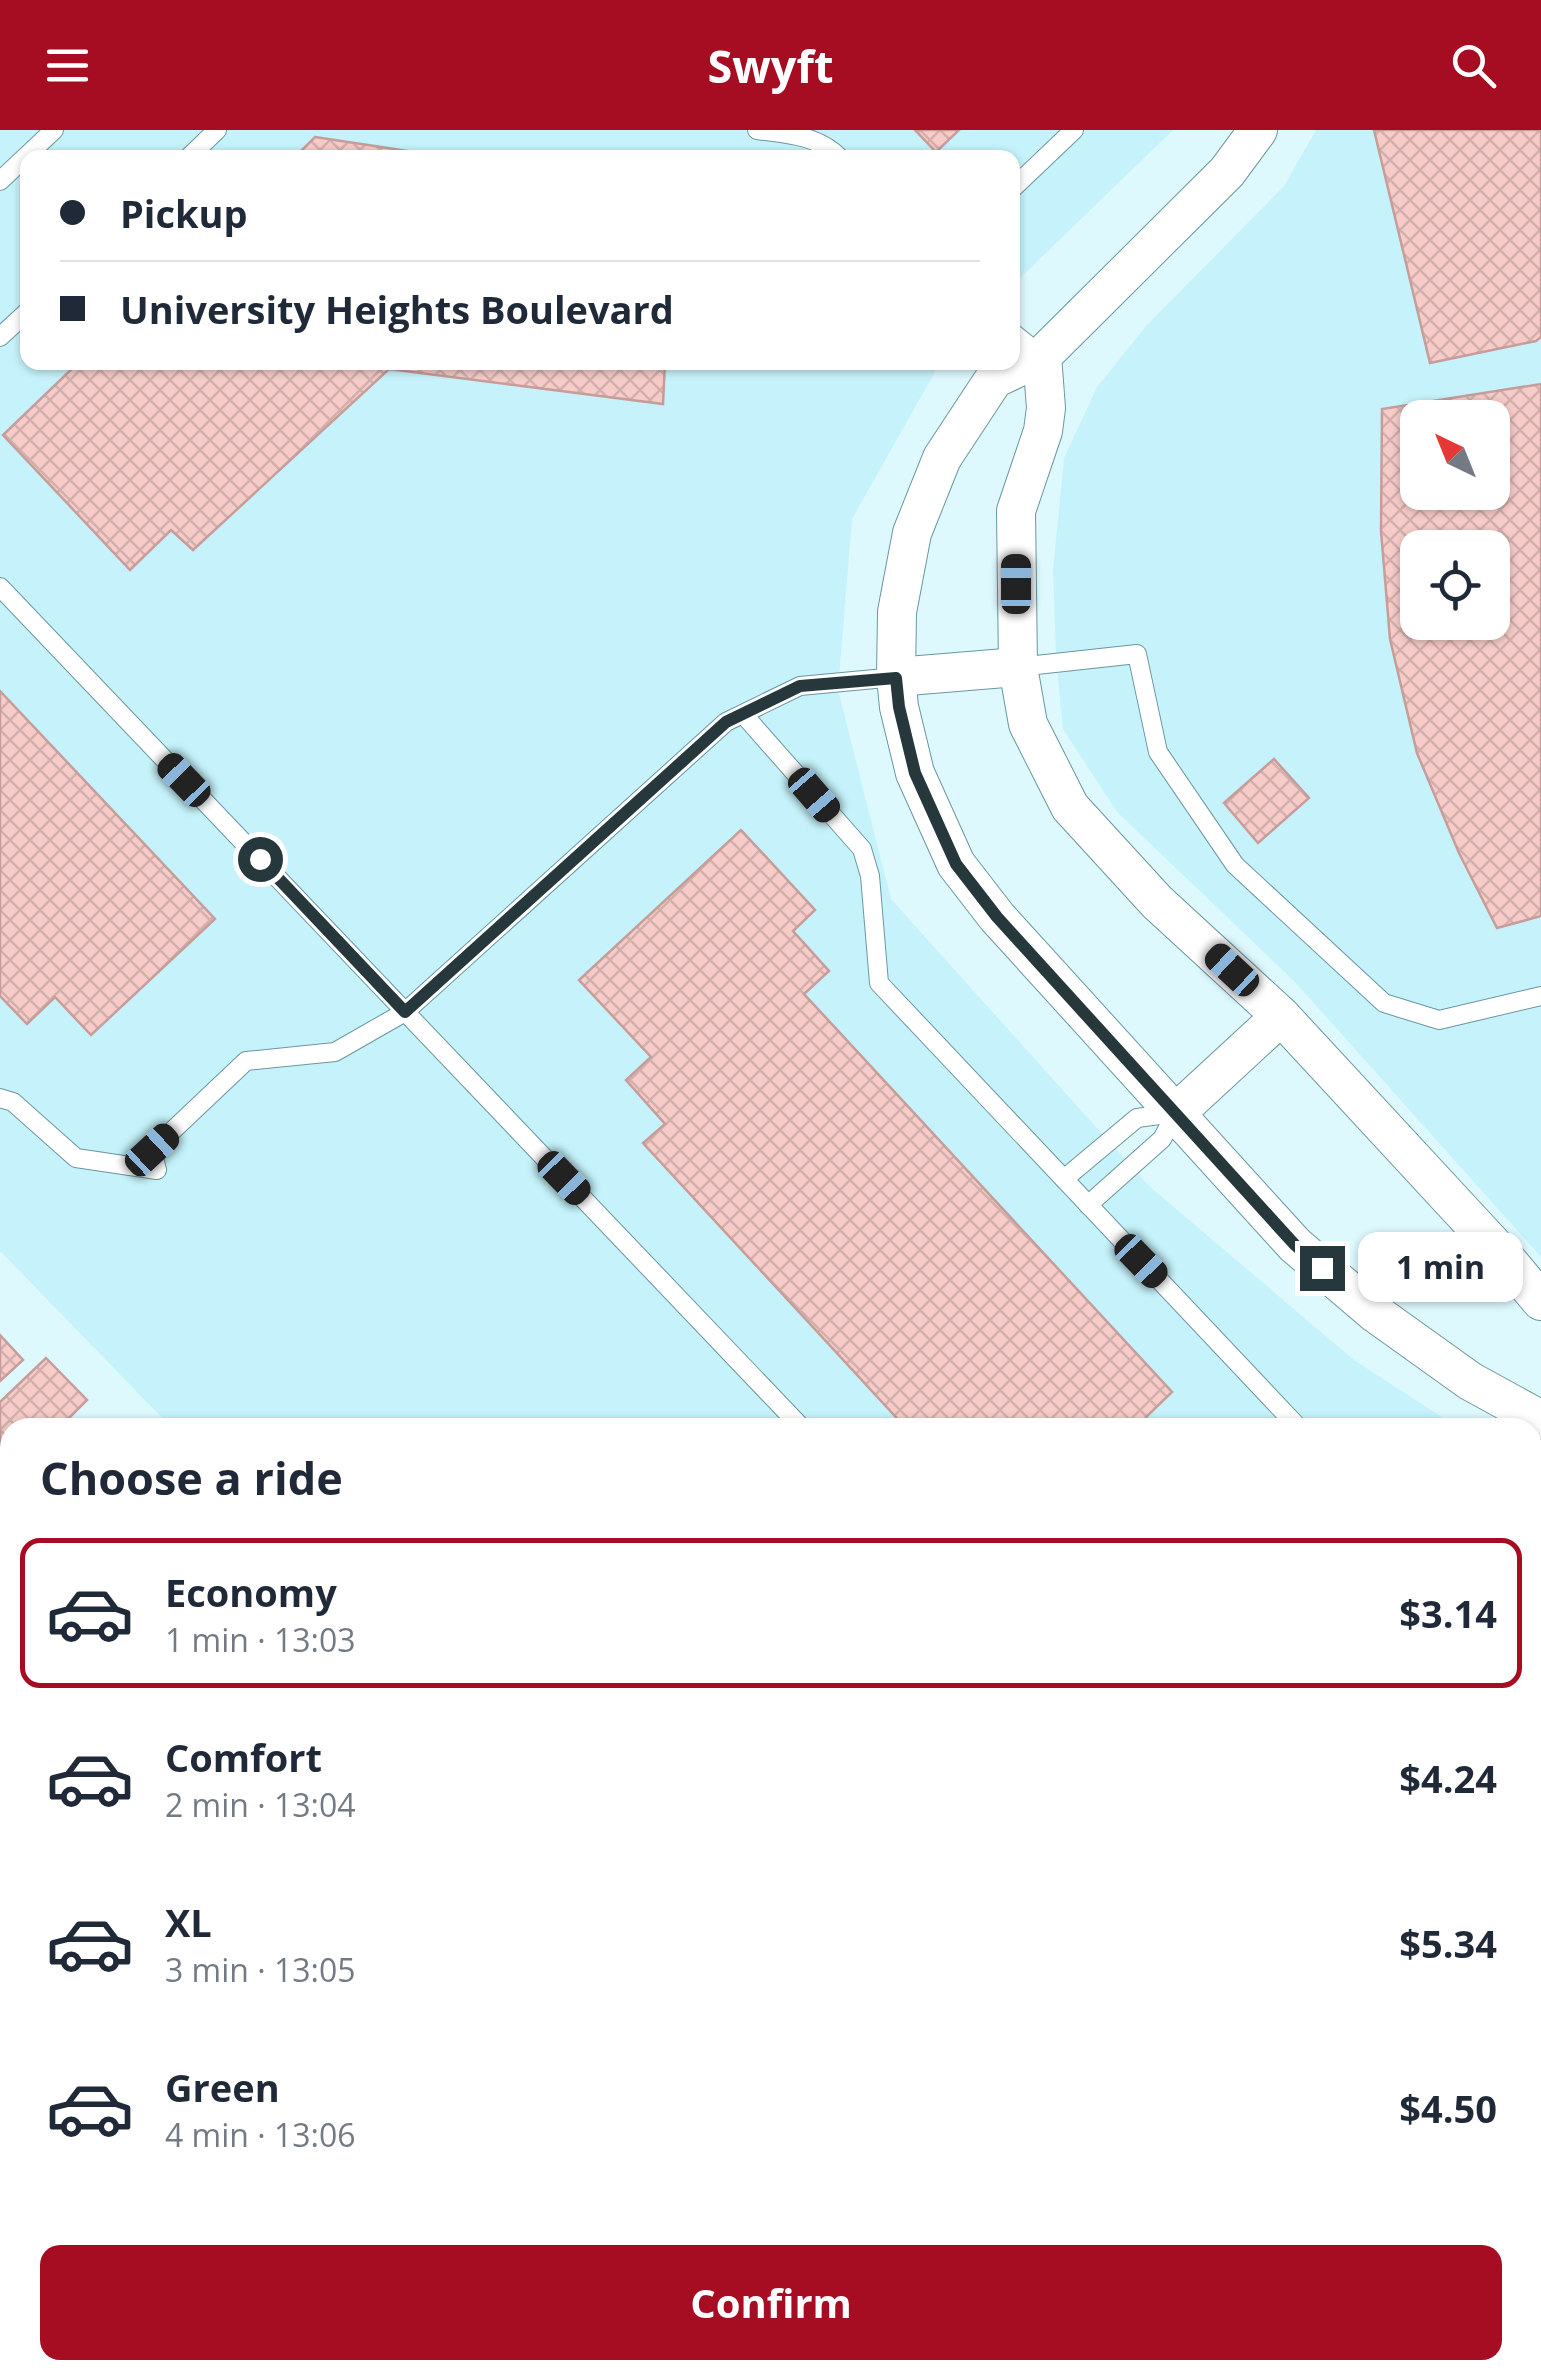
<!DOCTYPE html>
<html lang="en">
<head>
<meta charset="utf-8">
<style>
  body { margin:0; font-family:"Open Sans",sans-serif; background:#f6f6f7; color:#1f2937; height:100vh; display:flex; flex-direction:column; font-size:38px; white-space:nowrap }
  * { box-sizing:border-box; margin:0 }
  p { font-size:32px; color:#747a83 }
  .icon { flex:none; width:55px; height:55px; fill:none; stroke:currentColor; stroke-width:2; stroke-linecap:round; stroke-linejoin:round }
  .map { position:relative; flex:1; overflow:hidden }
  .drawer { position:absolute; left:0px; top:1288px; width:1542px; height:962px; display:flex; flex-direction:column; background:#fff; border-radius:30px 30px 0 0; box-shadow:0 2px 8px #0004 }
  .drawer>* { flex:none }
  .top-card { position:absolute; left:20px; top:20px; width:1000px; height:220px; border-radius:20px; box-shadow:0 2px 8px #0004; display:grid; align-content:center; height:220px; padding:0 40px; background:#fff }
  .needle { width:65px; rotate:317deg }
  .controls { position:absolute; left:1400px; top:270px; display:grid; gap:20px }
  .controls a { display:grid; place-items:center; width:110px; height:110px; border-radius:20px; background:#fff; box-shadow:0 2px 8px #0004; font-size:50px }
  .end { position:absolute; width:45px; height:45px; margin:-22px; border:12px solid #26383c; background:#fff; box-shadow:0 0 0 5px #fff }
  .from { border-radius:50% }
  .bubble { position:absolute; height:70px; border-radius:20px; background:#fff; box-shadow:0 2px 8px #0004; font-size:32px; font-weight:700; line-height:70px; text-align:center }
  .car { position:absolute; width:30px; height:60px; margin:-30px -15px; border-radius:12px; box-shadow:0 0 8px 2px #0007; background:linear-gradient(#222 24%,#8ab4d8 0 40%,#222 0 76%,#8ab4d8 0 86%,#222 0) }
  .top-card b { display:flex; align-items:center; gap:35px; height:95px; font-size:38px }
  .top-card b+b { border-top:2px solid #e0e1e3 }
  .top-card i { width:25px; height:25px; background:#1f2937 }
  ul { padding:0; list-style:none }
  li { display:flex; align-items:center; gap:30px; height:150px; margin:0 20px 15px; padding:0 20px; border:5px solid transparent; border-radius:20px }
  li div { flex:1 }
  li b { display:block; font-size:38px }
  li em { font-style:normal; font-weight:700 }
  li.selected { border-color:#a60d22 }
  li>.icon { width:90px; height:90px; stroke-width:1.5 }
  h2 { padding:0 40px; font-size:45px; line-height:120px }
  .button { display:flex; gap:20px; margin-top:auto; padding:20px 40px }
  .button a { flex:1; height:115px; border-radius:20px; background:#a60d22; color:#fff; font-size:40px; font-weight:700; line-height:115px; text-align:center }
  header { display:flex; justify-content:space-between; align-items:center; height:130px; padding:0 40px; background:#a60d22; color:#fff; font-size:45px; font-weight:700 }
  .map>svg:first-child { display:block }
  .built { fill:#c6f3fb; fill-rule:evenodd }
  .building { fill:url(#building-cross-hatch); stroke:#c69d9a; stroke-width:2.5; fill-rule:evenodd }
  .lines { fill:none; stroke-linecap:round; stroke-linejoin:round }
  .service-casing { stroke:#6a969f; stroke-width:20 }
  .minor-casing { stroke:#6a969f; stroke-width:40 }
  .service { stroke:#fff; stroke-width:18 }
  .minor { stroke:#fff; stroke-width:38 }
  .route { stroke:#26383c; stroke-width:12 }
</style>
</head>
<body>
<header><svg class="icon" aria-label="menu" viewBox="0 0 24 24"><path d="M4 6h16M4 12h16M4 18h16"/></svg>Swyft<svg class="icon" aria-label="search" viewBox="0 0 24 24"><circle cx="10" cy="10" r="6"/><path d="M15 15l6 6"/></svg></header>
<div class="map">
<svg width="1541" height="2249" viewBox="0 0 1541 2249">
  <defs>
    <pattern id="building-cross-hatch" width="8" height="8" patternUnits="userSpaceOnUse" patternTransform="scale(2.5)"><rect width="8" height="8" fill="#f7ccc8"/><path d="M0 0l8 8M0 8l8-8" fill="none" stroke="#d4b0ad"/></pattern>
  </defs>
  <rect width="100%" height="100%" fill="#ddf9fe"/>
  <!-- built -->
  <g class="built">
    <polygon points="0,0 1173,0 1013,155 1012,28 28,28 28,232 940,233 852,389 838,560 891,769 1148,1055 1354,1230 1457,1297 171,1297 0,1121"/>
    <path d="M1316,0H1541V1127L1294,851L1117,682L1063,599L1056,528L1053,440L1064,328L1097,257L1146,196L1284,56ZM1418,288H1492V362H1418ZM1418,418H1492V492H1418Z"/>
    <polygon points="1532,1346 1541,1352 1541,2178 1532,2169"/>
  </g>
  <!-- building -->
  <g class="building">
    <polygon points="915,0 959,0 936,22"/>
    <polygon points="1374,0 1541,0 1541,207 1536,211 1430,233"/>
    <polygon points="315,7 454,28 294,28"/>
    <polygon points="79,232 665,232 663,274 389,239 193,420 171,400 130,440 3,305"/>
    <path d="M1541,254V786L1497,798L1459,723L1417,623L1390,509L1381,401L1382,279ZM1418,288H1492V362H1418ZM1418,418H1492V492H1418Z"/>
    <polygon points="0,561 215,789 91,905 55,867 27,894 0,866"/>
    <polygon points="1274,629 1309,668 1258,713 1224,673"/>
    <polygon points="741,700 815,780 793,801 829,841 804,864 1172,1262 1146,1287 1155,1298 906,1298 643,1013 665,994 626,950 651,927 579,850"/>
    <polygon points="0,1205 23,1230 0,1251"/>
    <polygon points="46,1228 87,1270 59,1298 10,1298 10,1345 6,1349 0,1342 0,1272"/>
    <polygon points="10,1564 10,1635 0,1624 0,1571"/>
    <polygon points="1532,1652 1541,1661 1541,1974 1532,1965"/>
    <polygon points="0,1655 10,1665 10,1704 0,1714"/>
    <polygon points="10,1820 10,1874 0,1864 0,1830"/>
    <polygon points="0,1889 10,1900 10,1948 0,1957"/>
    <polygon points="3,2145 10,2152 10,2240 69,2240 60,2249 18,2249 0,2230 0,2148"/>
    <polygon points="165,2240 210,2240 219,2249 156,2249"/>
    <polygon points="239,2240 317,2240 307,2249 247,2249"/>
    <polygon points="520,2240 569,2240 578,2249 511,2249"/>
    <polygon points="823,2240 888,2240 896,2249 814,2249"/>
    <polygon points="1292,2240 1382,2240 1373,2249 1284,2249"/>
  </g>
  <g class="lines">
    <!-- service casing -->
    <g class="service-casing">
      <g id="service">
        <path d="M757,0C787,4 818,5 840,28"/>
        <polyline points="188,28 217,0"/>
        <polyline points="0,51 54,0"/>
        <polyline points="1012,59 1074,0"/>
        <polyline points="1012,202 1042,226"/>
        <polyline points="0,207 28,181"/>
        <polyline points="0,457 802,1298"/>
        <polyline points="1018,537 1137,524 1158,622 1235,735 1384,873 1439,890 1541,866"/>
        <polyline points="743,584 862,719 870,746 879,853 1299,1298"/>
        <polyline points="0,968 13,972 76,1028 157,1040 152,1020 246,931 335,922 405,882 726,592 800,556 896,547"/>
        <polyline points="1064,1049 1137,988 1175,983"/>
        <polyline points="1088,1075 1162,1009 1176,983"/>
        <polyline points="1532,1544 1541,1553"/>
        <polyline points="1532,2077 1541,2086"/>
      </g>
    </g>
    <!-- minor casing -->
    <g class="minor-casing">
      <g id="minor">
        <polyline points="1258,0 1227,42 1042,226 994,249 942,328 912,403 897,482 896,547 899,577 915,643 956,734 997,787 1295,1115 1375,1183 1470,1251 1541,1290"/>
        <polyline points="1042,226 1046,278 1043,301 1016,381 1018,537 1028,594 1070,677 1157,772 1281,886 1505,1128 1541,1171"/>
        <polyline points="896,547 1018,537"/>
        <polyline points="1176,983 1281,886"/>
        <polyline points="0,1443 10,1454"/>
        <polyline points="0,2060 10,2050"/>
        <polyline points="1189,2240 1198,2249"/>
        <polyline points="414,2249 424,2240"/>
        <polyline points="1034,2249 1044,2240"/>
      </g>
    </g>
    <!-- service -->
    <use href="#service" class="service"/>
    <!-- minor -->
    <use href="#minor" class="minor"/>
  </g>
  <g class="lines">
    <!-- route -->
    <polyline class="route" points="260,729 405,882 726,592 800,556 896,548 899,577 915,643 956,734 997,787 1295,1115 1322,1138"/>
  </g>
</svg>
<div class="controls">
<a><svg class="needle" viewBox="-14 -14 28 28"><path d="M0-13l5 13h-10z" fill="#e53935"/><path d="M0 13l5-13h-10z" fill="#747a83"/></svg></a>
<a><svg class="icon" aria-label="locate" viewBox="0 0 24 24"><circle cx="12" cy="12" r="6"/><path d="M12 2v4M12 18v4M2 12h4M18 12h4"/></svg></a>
</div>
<i class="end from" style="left:260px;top:729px"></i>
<i class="end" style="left:1322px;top:1138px"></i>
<div class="bubble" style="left:1358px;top:1102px;width:165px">1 min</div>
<i class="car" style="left:1016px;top:454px;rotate:0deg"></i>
<i class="car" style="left:184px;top:650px;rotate:316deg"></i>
<i class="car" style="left:814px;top:665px;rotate:139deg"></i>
<i class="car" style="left:1232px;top:840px;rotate:313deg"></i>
<i class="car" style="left:152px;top:1020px;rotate:47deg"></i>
<i class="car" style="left:564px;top:1048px;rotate:136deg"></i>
<i class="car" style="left:1141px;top:1131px;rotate:136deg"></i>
<div class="top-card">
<b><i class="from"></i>Pickup</b>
<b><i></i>University Heights Boulevard</b>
</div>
<section class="drawer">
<h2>Choose a ride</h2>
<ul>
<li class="selected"><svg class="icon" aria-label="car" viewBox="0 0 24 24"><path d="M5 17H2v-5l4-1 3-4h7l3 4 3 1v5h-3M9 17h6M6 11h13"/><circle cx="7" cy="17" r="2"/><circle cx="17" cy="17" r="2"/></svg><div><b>Economy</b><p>1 min · 13:03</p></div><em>$3.14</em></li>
<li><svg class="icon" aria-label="car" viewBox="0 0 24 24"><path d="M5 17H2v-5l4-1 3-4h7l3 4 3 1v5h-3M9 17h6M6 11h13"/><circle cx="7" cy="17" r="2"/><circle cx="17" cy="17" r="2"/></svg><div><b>Comfort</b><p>2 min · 13:04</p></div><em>$4.24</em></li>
<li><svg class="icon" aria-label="car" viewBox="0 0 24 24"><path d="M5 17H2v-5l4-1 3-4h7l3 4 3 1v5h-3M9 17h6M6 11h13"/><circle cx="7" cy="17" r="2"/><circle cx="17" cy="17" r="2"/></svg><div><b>XL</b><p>3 min · 13:05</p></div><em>$5.34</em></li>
<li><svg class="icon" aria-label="car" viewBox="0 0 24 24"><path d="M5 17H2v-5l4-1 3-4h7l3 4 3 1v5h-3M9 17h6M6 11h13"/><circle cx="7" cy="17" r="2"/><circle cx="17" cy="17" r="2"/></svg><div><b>Green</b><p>4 min · 13:06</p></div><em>$4.50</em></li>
</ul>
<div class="button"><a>Confirm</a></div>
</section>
</div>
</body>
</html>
